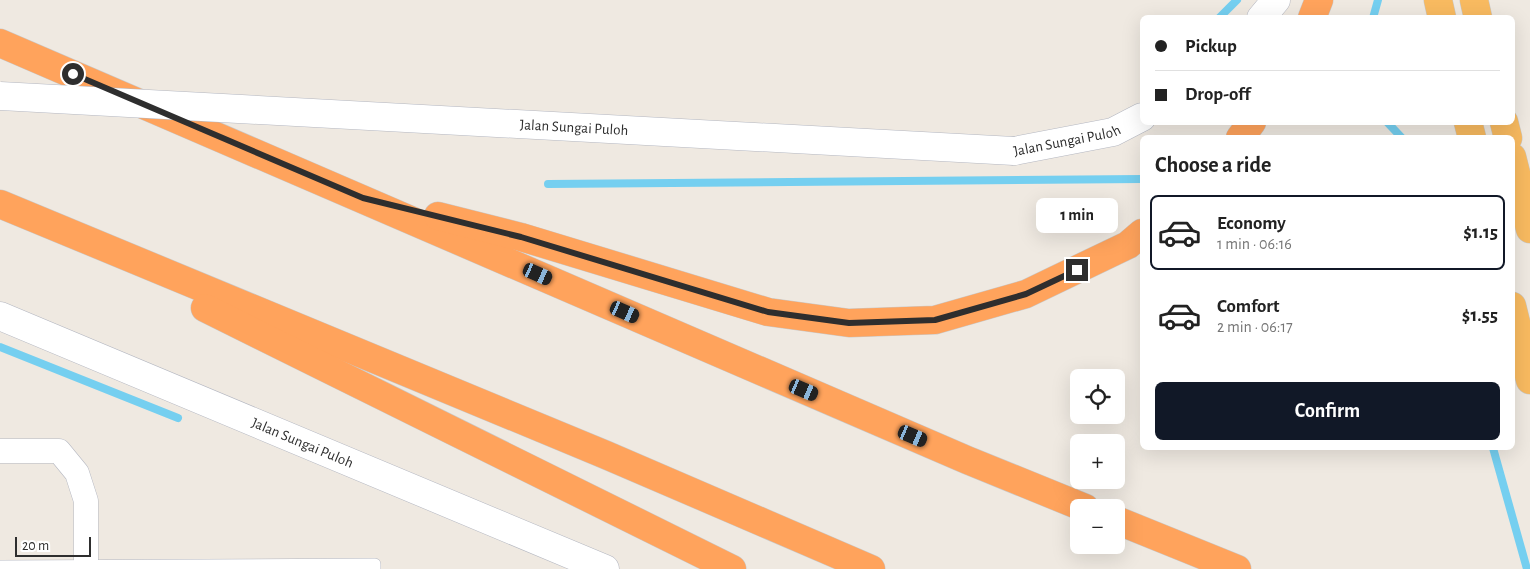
<!DOCTYPE html>
<html lang="en">
<head>
<meta charset="utf-8">
<style>
  body { margin:0; font-family:"Alegreya Sans",sans-serif; background:#f6f6f6; color:#222; height:100vh; display:flex; flex-direction:column; font-size:19px; white-space:nowrap }
  * { box-sizing:border-box; margin:0 }
  p { font-size:16px; color:#767676 }
  .icon { flex:none; width:28px; height:28px; fill:none; stroke:currentColor; stroke-width:2; stroke-linecap:round; stroke-linejoin:round }
  .map { position:relative; flex:1; overflow:hidden }
  .side { position:absolute; left:1140px; top:135px; width:375px; height:315px; display:flex; flex-direction:column; background:#fff; border-radius:8px; box-shadow:0 5px 20px #0002 }
  .side>* { flex:none }
  .guide { position:absolute; left:1140px; top:15px; width:375px; height:110px; border-radius:8px; box-shadow:0 5px 20px #0002; display:grid; align-content:center; height:110px; padding:0 15px; background:#fff }
  .fabs { position:absolute; left:1070px; top:369px; display:grid; gap:10px }
  .fabs a { display:grid; place-items:center; width:55px; height:55px; border-radius:8px; background:#fff; box-shadow:0 5px 20px #0002; font-size:25px }
  .scale { position:absolute; left:15px; bottom:12px; width:76px; box-sizing:border-box; padding-left:5px; border:2px solid #2e2e2e; border-top:0; font-size:14px; line-height:18px; white-space:nowrap; color:#2e2e2e; -webkit-text-stroke:4px #fff; paint-order:stroke }
  .end { position:absolute; width:22px; height:22px; margin:-11px; border:6px solid #2e2e2e; background:#fff; box-shadow:0 0 0 2px #fff }
  .from { border-radius:50% }
  .bubble { position:absolute; height:35px; border-radius:8px; background:#fff; box-shadow:0 5px 20px #0002; font-size:16px; font-weight:700; line-height:35px; text-align:center }
  .car { position:absolute; width:15px; height:30px; margin:-15px -8px; border-radius:6px; box-shadow:0 0 4px 1px #0007; background:linear-gradient(#222 24%,#8ab4d8 0 40%,#222 0 76%,#8ab4d8 0 86%,#222 0) }
  .guide b { display:flex; align-items:center; gap:18px; height:48px; font-size:19px }
  .guide b+b { border-top:1px solid #e0e0e0 }
  .guide i { width:12px; height:12px; background:#222 }
  ul { padding:0; list-style:none }
  li { display:flex; align-items:center; gap:15px; height:75px; margin:0 10px 8px; padding:0 5px; border:2px solid transparent; border-radius:8px }
  li div { flex:1 }
  li b { display:block; font-size:19px }
  li em { font-style:normal; font-weight:700 }
  li.active { border-color:#111827 }
  li>.icon { width:45px; height:45px; stroke-width:1.5 }
  h2 { padding:0 15px; font-size:22px; line-height:60px }
  .button { display:flex; gap:10px; margin-top:auto; padding:10px 15px }
  .button a { flex:1; height:58px; border-radius:8px; background:#111827; color:#fff; font-size:20px; font-weight:700; line-height:58px; text-align:center }
  .map>svg:first-child { display:block }
  .lines { fill:none; stroke-linecap:round; stroke-linejoin:round }
  .stream { stroke:#75cff0; stroke-width:8 }
  .service-casing { stroke:#b4b7c1; stroke-width:12 }
  .minor-casing { stroke:#b4b7c1; stroke-width:25 }
  .tertiary-casing { stroke:#b4b7c1; stroke-width:29 }
  .trunk-casing { stroke:#c9c9c9; stroke-width:29 }
  .motorway-casing { stroke:#c9c9c9; stroke-width:29 }
  .service { stroke:#fff; stroke-width:11 }
  .minor { stroke:#fff; stroke-width:24 }
  .tertiary { stroke:#fff; stroke-width:28 }
  .trunk { stroke:#f8ba60; stroke-width:28 }
  .motorway { stroke:#ffa35c; stroke-width:28 }
  .tertiary-bridge-casing { stroke:#b4b7c1; stroke-width:29; stroke-linecap:butt }
  .tertiary-bridge { stroke:#fff; stroke-width:28 }
  .route { stroke:#2e2e2e; stroke-width:6 }
  .labels { text-anchor:middle; stroke-width:4; stroke-linejoin:round; paint-order:stroke }
  .street-label { font-size:15px; fill:#2e2e2e; stroke:#fff }
</style>
</head>
<body>
<div class="map">
<svg width="1530" height="569" viewBox="0 0 1530 569">
  <rect width="100%" height="100%" fill="#efe9e1"/>
  <g class="lines">
    <!-- stream -->
    <g class="stream">
      <polyline points="1219,18 1237,0"/>
      <polyline points="1373,18 1378,0"/>
      <polyline points="1387,122 1402,138"/>
      <polyline points="548,184 1142,179"/>
      <polyline points="0,347 178,418"/>
      <polyline points="1493,448 1527,569"/>
    </g>
    <!-- service casing -->
    <g class="service-casing">
      <polyline id="service" points="0,566 375,564 375,569"/>
    </g>
    <!-- minor casing -->
    <g class="minor-casing">
      <polyline id="minor" points="0,451 59,451 77,473 86,501 86,569"/>
    </g>
    <!-- tertiary casing -->
    <g class="tertiary-casing">
      <g id="tertiary">
        <polyline points="1261,18 1276,0"/>
        <path id="s1" d="M1014,151L1113,132L1142,117"/>
        <path id="s2" d="M0,316L605,569"/>
      </g>
    </g>
    <!-- trunk casing -->
    <g class="trunk-casing">
      <g id="trunk">
        <polyline points="1438,0 1442,18"/>
        <polyline points="1474,0 1478,18"/>
        <polyline points="1468,122 1472,138"/>
        <polyline points="1504,122 1508,138"/>
        <polyline points="1512,157 1530,229"/>
        <polyline points="1512,306 1530,380"/>
      </g>
    </g>
    <!-- motorway casing -->
    <g class="motorway-casing">
      <g id="motorway">
        <polyline points="1312,18 1319,0"/>
        <polyline points="0,43 967,460 1085,508"/>
        <polyline points="1240,138 1252,122"/>
        <polyline points="0,204 606,455 871,569"/>
        <polyline points="438,216 521,237 768,312 849,323 935,320 1026,294 1128,245 1142,233"/>
        <polyline points="205,308 732,569"/>
        <polyline points="1116,520 1237,569"/>
      </g>
    </g>
    <!-- service -->
    <use href="#service" class="service"/>
    <!-- minor -->
    <use href="#minor" class="minor"/>
    <!-- tertiary -->
    <use href="#tertiary" class="tertiary"/>
    <!-- trunk -->
    <use href="#trunk" class="trunk"/>
    <!-- motorway -->
    <use href="#motorway" class="motorway"/>
    <!-- tertiary-bridge casing -->
    <g class="tertiary-bridge-casing">
      <g id="tertiary-bridge">
        <path id="s3" d="M0,96L1014,151"/>
      </g>
    </g>
    <!-- tertiary-bridge -->
    <use href="#tertiary-bridge" class="tertiary-bridge"/>
  </g>
  <g class="lines">
    <!-- route -->
    <polyline class="route" points="73,74 363,198 521,237 768,312 849,323 935,320 1026,294 1077,270"/>
  </g>
  <g class="labels">
    <!-- street labels -->
    <g class="street-label">
      <text dy="5" stroke="none"><textPath href="#s3" startOffset="575">Jalan Sungai Puloh</textPath></text>
      <text dy="5" stroke="none"><textPath href="#s1" startOffset="54">Jalan Sungai Puloh</textPath></text>
      <text dy="5" stroke="none"><textPath href="#s2" startOffset="328">Jalan Sungai Puloh</textPath></text>
    </g>
  </g>
</svg>
<div class="fabs">
<a><svg class="icon" aria-label="locate" viewBox="0 0 24 24"><circle cx="12" cy="12" r="6"/><path d="M12 2v4M12 18v4M2 12h4M18 12h4"/></svg></a>
<a>+</a>
<a>−</a>
</div>
<div class="scale">20 m</div>
<i class="end from" style="left:73px;top:74px"></i>
<i class="end" style="left:1077px;top:270px"></i>
<div class="bubble" style="left:1036px;top:198px;width:82px">1 min</div>
<i class="car" style="left:538px;top:274px;rotate:114deg"></i>
<i class="car" style="left:625px;top:312px;rotate:114deg"></i>
<i class="car" style="left:804px;top:390px;rotate:113deg"></i>
<i class="car" style="left:913px;top:436px;rotate:113deg"></i>
<div class="guide">
<b><i class="from"></i>Pickup</b>
<b><i></i>Drop-off</b>
</div>
<section class="side">
<h2>Choose a ride</h2>
<ul>
<li class="active"><svg class="icon" aria-label="car" viewBox="0 0 24 24"><path d="M5 17H2v-5l4-1 3-4h7l3 4 3 1v5h-3M9 17h6M6 11h13"/><circle cx="7" cy="17" r="2"/><circle cx="17" cy="17" r="2"/></svg><div><b>Economy</b><p>1 min · 06:16</p></div><em>$1.15</em></li>
<li><svg class="icon" aria-label="car" viewBox="0 0 24 24"><path d="M5 17H2v-5l4-1 3-4h7l3 4 3 1v5h-3M9 17h6M6 11h13"/><circle cx="7" cy="17" r="2"/><circle cx="17" cy="17" r="2"/></svg><div><b>Comfort</b><p>2 min · 06:17</p></div><em>$1.55</em></li>
</ul>
<div class="button"><a>Confirm</a></div>
</section>
</div>
</body>
</html>
